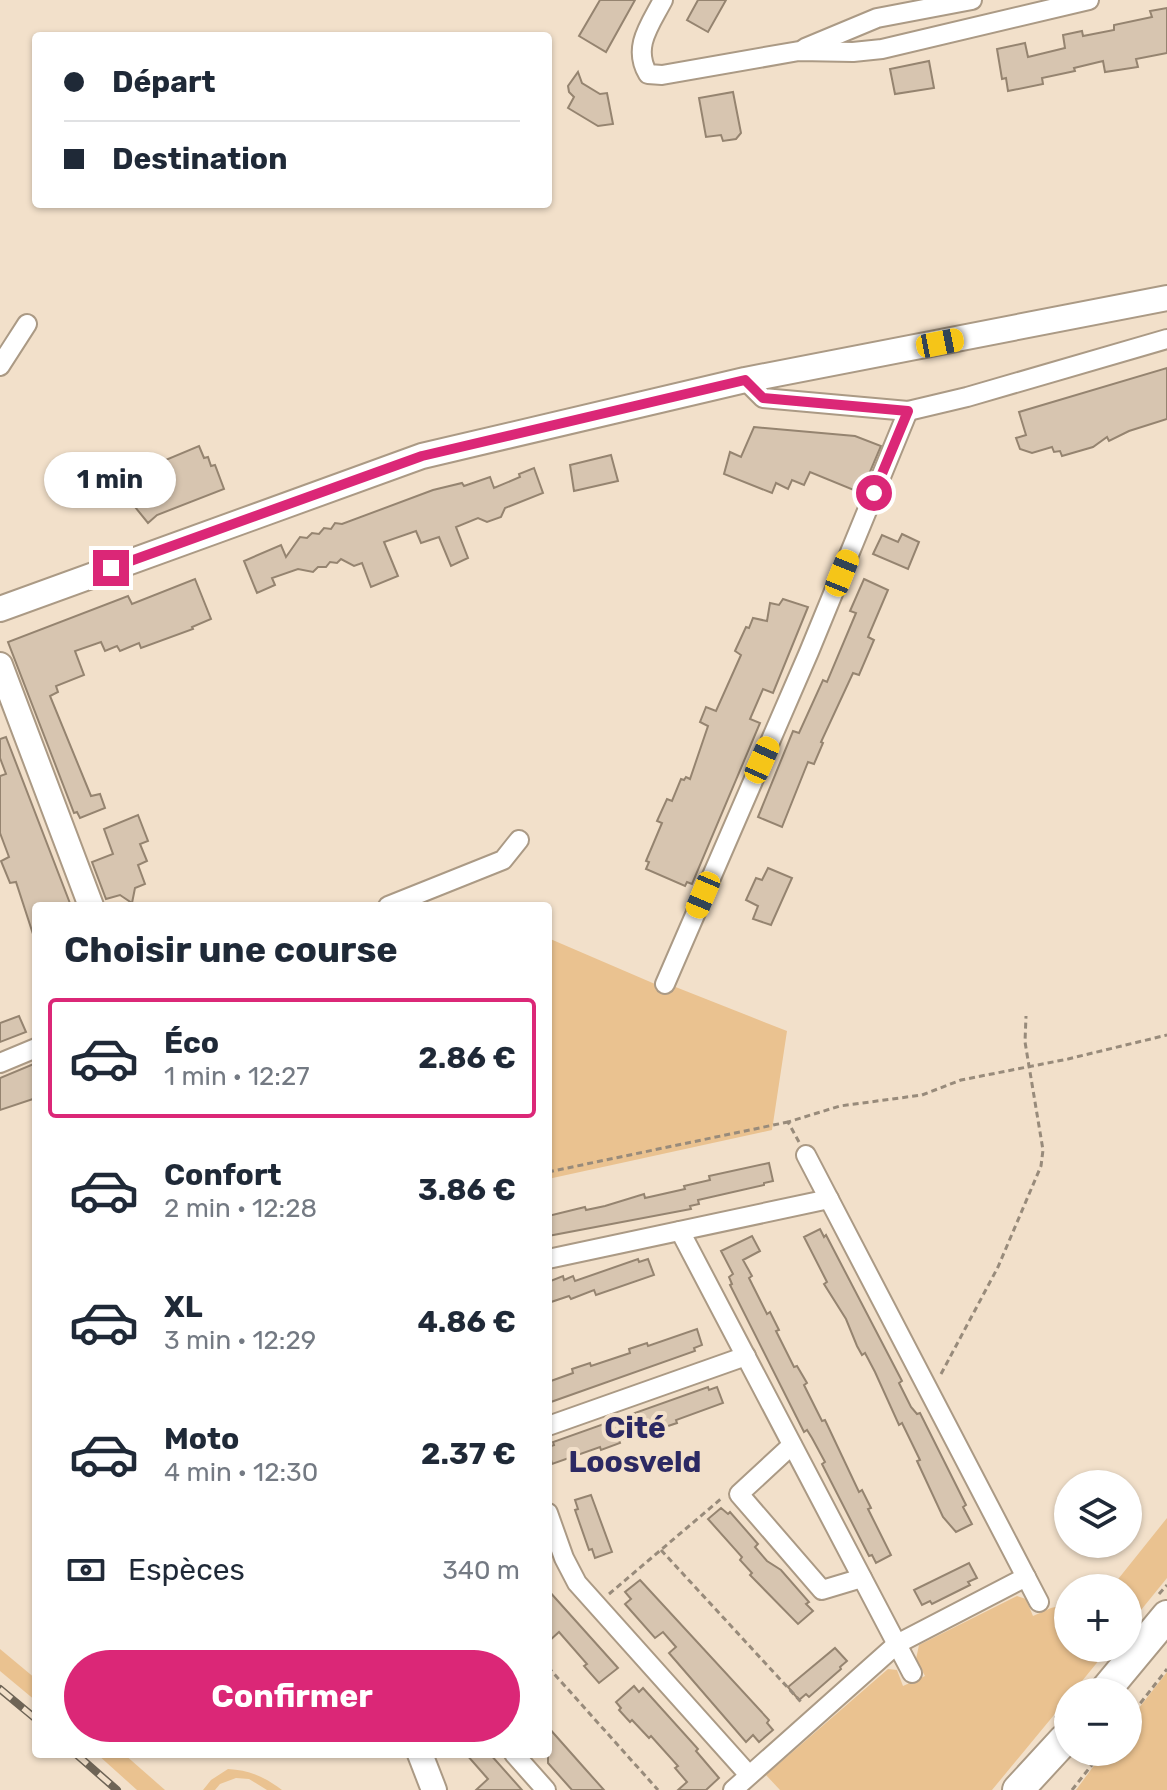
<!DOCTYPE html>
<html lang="fr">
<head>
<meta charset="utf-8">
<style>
  body { margin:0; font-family:Rubik,sans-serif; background:#f6f6f7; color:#1f2937; height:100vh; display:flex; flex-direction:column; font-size:30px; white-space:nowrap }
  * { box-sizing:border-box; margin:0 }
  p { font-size:26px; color:#747a83 }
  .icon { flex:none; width:44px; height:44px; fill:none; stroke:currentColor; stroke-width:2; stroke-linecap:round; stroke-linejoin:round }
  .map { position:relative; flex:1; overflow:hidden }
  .drawer { position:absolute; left:32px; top:902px; width:520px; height:856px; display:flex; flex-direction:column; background:#fff; border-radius:8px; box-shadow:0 2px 6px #0004 }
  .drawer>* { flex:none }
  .top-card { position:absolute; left:32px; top:32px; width:520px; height:176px; border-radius:8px; box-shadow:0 2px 6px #0004; display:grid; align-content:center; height:176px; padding:0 32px; background:#fff }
  .controls { position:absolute; left:1054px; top:1470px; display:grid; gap:16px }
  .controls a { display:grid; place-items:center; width:88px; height:88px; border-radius:50%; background:#fff; box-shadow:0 2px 6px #0004; font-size:40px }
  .end { position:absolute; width:36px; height:36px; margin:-18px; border:10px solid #db2777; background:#fff; box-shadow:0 0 0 4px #fff }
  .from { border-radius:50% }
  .bubble { position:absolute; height:56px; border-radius:28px; background:#fff; box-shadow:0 2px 6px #0004; font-size:26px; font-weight:700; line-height:56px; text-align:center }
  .car { position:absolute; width:24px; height:48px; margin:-24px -12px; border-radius:10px; box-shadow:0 0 6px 2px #0007; background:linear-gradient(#f5c518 24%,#345 0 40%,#f5c518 0 76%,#345 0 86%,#f5c518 0) }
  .top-card b { display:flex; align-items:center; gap:28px; height:76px; font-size:30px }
  .top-card b+b { border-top:2px solid #e0e1e3 }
  .top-card i { width:20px; height:20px; background:#1f2937 }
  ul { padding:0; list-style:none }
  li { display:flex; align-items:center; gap:24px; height:120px; margin:0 16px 12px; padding:0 16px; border:4px solid transparent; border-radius:8px }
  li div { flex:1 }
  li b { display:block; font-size:30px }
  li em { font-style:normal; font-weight:700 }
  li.active { border-color:#db2777 }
  li>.icon { width:72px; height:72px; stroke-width:1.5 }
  h2 { padding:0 32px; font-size:36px; line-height:96px }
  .pay { display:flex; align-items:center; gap:20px; height:88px; padding:0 32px; font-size:30px }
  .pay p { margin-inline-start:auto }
  .cta { display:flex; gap:16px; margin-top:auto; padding:16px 32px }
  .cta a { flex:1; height:92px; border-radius:48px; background:#db2777; color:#fff; font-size:32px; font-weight:700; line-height:92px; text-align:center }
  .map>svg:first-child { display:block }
  .green { fill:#eac290 }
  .building { fill:#d7c5b0; stroke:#958470; stroke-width:2 }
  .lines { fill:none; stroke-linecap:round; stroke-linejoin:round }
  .minor-casing { stroke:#ab9a85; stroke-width:22 }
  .secondary-casing { stroke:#ab9a85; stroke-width:28 }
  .trunk-casing { stroke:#ab9a85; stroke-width:34 }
  .path { stroke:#988b7b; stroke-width:3; stroke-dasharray:6 4; stroke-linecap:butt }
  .minor { stroke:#fff; stroke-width:18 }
  .secondary { stroke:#fff; stroke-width:24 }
  .trunk { stroke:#fff; stroke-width:30 }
  .rail-casing { stroke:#6e6456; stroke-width:8 }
  .rail { stroke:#f2e0ca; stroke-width:5; stroke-dasharray:15; stroke-linecap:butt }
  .route { stroke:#db2777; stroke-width:10 }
  .labels { text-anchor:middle; stroke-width:8; stroke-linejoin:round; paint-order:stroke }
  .neighbourhood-label { font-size:30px; font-weight:bold; fill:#2c2963; stroke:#f2e0ca }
</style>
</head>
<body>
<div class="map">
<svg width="1167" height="1790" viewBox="0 0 1167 1790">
  <rect width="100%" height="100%" fill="#f2e0ca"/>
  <!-- green -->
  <g class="green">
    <polygon points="548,938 655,984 673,986 787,1031 772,1130 548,1179"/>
    <polygon points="1167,1518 1167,1578 1128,1626 1128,1588 1111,1588"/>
    <polygon points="1017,1596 1026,1599 1033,1616 1051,1608 1068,1604 1068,1648 1109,1648 1073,1692 1068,1692 1068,1698 992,1790 780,1790 766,1775 888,1669 897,1670 903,1686 925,1676 916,1659 919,1645"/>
    <polygon points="0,1649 36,1679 36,1701 0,1671"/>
    <polygon points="1167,1672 1167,1790 1076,1790 1104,1752 1128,1752 1128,1722"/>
    <polygon points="97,1754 124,1754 165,1790 137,1790"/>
    <path d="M228,1769C249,1770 265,1777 282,1790H267L249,1779L236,1778L220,1784L215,1790H203L211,1780Z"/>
  </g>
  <!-- building -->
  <g class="building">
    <polygon points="600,0 635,0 606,52 579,36"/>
    <polygon points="698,0 726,0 708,32 687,20"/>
    <polygon points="1167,8 1167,53 1136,59 1138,67 1105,72 1103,61 1074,68 1075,71 1042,78 1043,84 1008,91 1006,78 1002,79 997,49 1025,43 1028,57 1065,48 1063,35 1082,31 1083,36 1114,30 1114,25 1152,17 1150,11"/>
    <polygon points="929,61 934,88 895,94 890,69"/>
    <polygon points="578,72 582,83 600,94 607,93 613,124 598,126 568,108 574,97 569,92 568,86"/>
    <polygon points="733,92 741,133 736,139 723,141 721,135 706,137 699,98"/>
    <polygon points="1167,368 1167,419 1129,431 1109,441 1107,437 1093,447 1062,456 1060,451 1054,452 1052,447 1032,453 1020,449 1016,438 1026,435 1019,412"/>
    <polygon points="754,427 855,436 881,446 861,493 810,472 804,485 792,480 788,489 776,483 772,493 724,474 730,452 741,457"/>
    <polygon points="199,446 204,458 208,457 211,466 215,465 224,489 157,515 148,523 131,502 131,494 124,488 134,481 132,474"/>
    <polygon points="611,455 618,481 574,491 570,465"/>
    <polygon points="534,468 543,493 505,508 501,517 487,522 478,518 456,527 468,558 451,566 439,537 421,543 416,531 384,542 398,576 371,587 362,563 354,566 341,559 337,563 330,562 326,567 318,567 313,572 298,569 272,578 275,585 257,593 244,561 281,545 286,557 300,537 307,538 312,533 319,534 324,528 331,529 335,523 342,524 433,490 462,483 464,486 490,477 494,488 520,477 519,474"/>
    <polygon points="902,534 919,542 908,569 873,554 882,535 898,542"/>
    <polygon points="195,579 211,619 192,627 193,629 141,648 139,643 120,651 117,646 105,651 101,642 75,651 84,675 56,686 58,692 50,696 91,796 100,794 105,808 80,818 77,812 74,813 8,642 128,596 132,604"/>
    <polygon points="864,579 888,590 868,637 874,640 859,675 853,673 821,742 823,743 814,764 808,762 782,827 758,817 793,731 799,733 823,680 827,682 856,613 850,611"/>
    <polygon points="783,599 808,607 773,693 763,689 750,719 760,723 692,884 687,882 685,886 646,869 649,862 646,861 662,823 657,821 667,799 672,801 681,779 684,780 686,777 690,779 708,726 700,722 706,707 716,711 741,655 735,651 746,627 749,628 753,618 767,621 770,603 779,605"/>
    <polygon points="6,737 71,906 36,906 36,934 33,934 16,882 10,883 1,861 9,857 0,833 0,776 6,774 0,758 0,739"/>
    <polygon points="138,815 148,841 140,844 147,861 138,865 145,884 135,888 132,903 120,895 106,899 92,862 113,854 104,829"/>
    <polygon points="768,868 792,878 771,925 753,919 758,906 746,900 756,878 762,880"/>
    <polygon points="19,1016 26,1032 0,1042 0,1023"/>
    <polygon points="36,1063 36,1098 0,1110 0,1078"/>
    <polygon points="769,1163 773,1181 764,1183 764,1185 698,1200 699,1204 690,1206 691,1209 548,1236 548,1216 585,1207 586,1210 605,1206 644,1194 645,1198 685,1189 684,1186 710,1180 709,1176"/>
    <polygon points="820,1229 824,1237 826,1235 902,1381 899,1383 911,1407 917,1414 920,1413 966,1505 963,1507 972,1524 956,1532 943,1517 917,1461 920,1460 902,1423 899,1425 875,1372 865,1353 862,1355 857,1346 846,1319 824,1284 827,1282 804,1237"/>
    <polygon points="752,1236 760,1251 743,1260 752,1276 749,1278 767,1314 770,1312 779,1330 776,1331 794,1367 797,1366 807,1383 804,1385 822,1421 825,1420 859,1492 862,1490 871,1508 868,1509 891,1555 876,1563 872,1555 869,1556 822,1464 825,1462 812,1438 807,1430 804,1432 730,1285 732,1284 729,1277 733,1274 721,1251"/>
    <polygon points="638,1259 639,1262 648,1259 654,1275 596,1295 594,1290 571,1299 569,1296 548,1303 548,1282 563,1276 564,1280 573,1276 575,1281"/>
    <polygon points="697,1329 702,1345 694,1348 695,1351 548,1403 548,1382 573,1373 572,1369 590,1363 591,1366 630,1353 629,1349 647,1343 648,1346"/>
    <polygon points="708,1387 709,1390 717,1387 723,1403 676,1420 677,1423 668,1426 658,1430 657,1427 619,1440 620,1443 601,1450 600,1447 552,1464 548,1447 554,1445 553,1442"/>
    <polygon points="591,1495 612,1552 595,1558 592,1549 589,1550 575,1510 578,1509 575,1500"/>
    <polygon points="721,1508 728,1514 730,1512 758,1544 755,1547 767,1561 781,1570 809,1602 806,1604 813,1611 798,1624 750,1575 752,1573 740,1560 742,1557 708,1519"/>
    <polygon points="969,1563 977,1578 968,1582 970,1585 932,1604 930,1601 922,1605 914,1590"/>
    <polygon points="640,1580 769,1720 767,1723 773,1730 759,1742 753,1735 746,1742 669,1653 676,1647 663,1632 655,1638 625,1604 631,1599 625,1592"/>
    <polygon points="548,1590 618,1668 599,1683 584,1666 587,1664 559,1632 548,1642"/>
    <polygon points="835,1648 847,1661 840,1667 841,1669 809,1697 806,1694 799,1700 788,1687"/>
    <polygon points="634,1686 639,1692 643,1688 698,1749 696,1751 719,1778 706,1790 678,1790 687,1782 675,1768 678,1766 651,1736 649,1738 632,1720 630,1722 619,1710 621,1708 616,1702"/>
    <polygon points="548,1727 587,1771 604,1790 572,1790 548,1763"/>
    <polygon points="466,1754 490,1754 522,1790 476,1790 488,1779"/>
  </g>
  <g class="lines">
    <!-- minor casing -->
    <g class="minor-casing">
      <g id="minor">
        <path d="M663,0C650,25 632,47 648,74L662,75L799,51L853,52L882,49L1089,0"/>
        <polyline points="805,48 877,18 972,0"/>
        <polyline points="0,366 27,324"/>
        <polyline points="745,380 763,398 908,411 967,397 1167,339"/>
        <polyline points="388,906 503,860 519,840"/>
        <polyline points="665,984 809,652 908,411"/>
        <polyline points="0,1063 36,1048"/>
        <polyline points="806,1155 1039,1602"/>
        <polyline points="680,1231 912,1673"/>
        <polyline points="548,1259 829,1199"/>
        <polyline points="548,1426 746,1356"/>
        <polyline points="792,1445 739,1494 822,1590 862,1578"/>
        <polyline points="548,1513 564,1558 577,1583 749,1775"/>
        <polyline points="514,1754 546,1790"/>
        <polyline points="733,1790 897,1644 1026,1577"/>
      </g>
    </g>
    <!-- secondary casing -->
    <g class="secondary-casing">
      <g id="secondary">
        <polyline points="0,609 422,456 745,380 1167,298"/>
        <polyline points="0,665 91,906"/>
        <polyline points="420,1754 434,1790"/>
      </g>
    </g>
    <!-- trunk casing -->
    <g class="trunk-casing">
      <g id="trunk">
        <polyline points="1104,1692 1167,1616"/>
        <polyline points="1018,1790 1064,1740"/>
      </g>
    </g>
    <!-- path -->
    <g class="path">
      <polyline points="799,1142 788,1122 840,1106 922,1095 961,1080 1068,1059 1167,1035"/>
      <polyline points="548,1172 788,1122"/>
      <polyline points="941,1374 998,1267 1041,1166 1043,1150 1025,1042 1026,1016"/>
      <polyline points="661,1550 802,1703"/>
      <polyline points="609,1594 722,1498"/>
      <polyline points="1159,1594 1167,1585"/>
      <polyline points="548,1667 658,1790"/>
      <polyline points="1055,1718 1068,1703"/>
      <polyline points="1128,1719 1167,1669"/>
      <polyline points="1072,1790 1102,1752"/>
    </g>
    <!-- minor -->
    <use href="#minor" class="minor"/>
    <!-- secondary -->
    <use href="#secondary" class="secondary"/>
    <!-- trunk -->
    <use href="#trunk" class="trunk"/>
    <!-- rail casing -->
    <g class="rail-casing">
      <g id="rail">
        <polyline points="0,1689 36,1719"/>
        <polyline points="76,1754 117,1790"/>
      </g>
    </g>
    <!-- rail -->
    <use href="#rail" class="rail"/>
  </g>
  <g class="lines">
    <!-- route -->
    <polyline class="route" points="111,568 422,456 745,380 763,398 908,411 874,493"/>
  </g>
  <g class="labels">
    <!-- neighbourhood labels -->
    <g class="neighbourhood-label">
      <text x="635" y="1438">Cité<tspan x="635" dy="34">Loosveld</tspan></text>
    </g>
  </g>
</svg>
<div class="controls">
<a><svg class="icon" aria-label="layers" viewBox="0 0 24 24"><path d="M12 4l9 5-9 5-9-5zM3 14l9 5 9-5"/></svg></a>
<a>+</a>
<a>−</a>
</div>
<i class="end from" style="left:874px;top:493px"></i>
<i class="end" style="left:111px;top:568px"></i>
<div class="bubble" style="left:44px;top:452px;width:132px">1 min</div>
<i class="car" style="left:940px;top:343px;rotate:79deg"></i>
<i class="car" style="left:842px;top:573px;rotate:22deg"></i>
<i class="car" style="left:762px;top:760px;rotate:24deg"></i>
<i class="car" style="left:703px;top:895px;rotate:203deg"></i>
<div class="top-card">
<b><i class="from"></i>Départ</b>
<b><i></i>Destination</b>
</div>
<section class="drawer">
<h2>Choisir une course</h2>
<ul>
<li class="active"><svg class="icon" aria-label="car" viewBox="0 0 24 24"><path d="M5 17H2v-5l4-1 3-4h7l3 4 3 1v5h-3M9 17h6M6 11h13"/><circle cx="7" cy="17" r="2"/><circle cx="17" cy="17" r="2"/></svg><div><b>Éco</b><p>1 min · 12:27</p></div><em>2.86 €</em></li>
<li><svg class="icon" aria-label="car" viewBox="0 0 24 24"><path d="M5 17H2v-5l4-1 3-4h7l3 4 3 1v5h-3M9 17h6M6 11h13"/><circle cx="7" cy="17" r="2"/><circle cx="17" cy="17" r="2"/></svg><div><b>Confort</b><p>2 min · 12:28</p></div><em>3.86 €</em></li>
<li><svg class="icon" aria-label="car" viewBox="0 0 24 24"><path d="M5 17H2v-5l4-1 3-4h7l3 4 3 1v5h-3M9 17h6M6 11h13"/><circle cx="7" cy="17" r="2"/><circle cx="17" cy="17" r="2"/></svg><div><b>XL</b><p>3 min · 12:29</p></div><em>4.86 €</em></li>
<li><svg class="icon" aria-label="car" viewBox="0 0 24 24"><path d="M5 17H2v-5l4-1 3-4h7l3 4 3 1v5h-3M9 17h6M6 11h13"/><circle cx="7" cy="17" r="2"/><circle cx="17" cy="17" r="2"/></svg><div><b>Moto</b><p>4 min · 12:30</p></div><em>2.37 €</em></li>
</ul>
<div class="pay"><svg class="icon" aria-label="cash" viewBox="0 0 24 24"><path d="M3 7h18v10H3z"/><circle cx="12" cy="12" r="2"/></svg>Espèces<p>340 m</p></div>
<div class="cta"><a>Confirmer</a></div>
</section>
</div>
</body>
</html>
